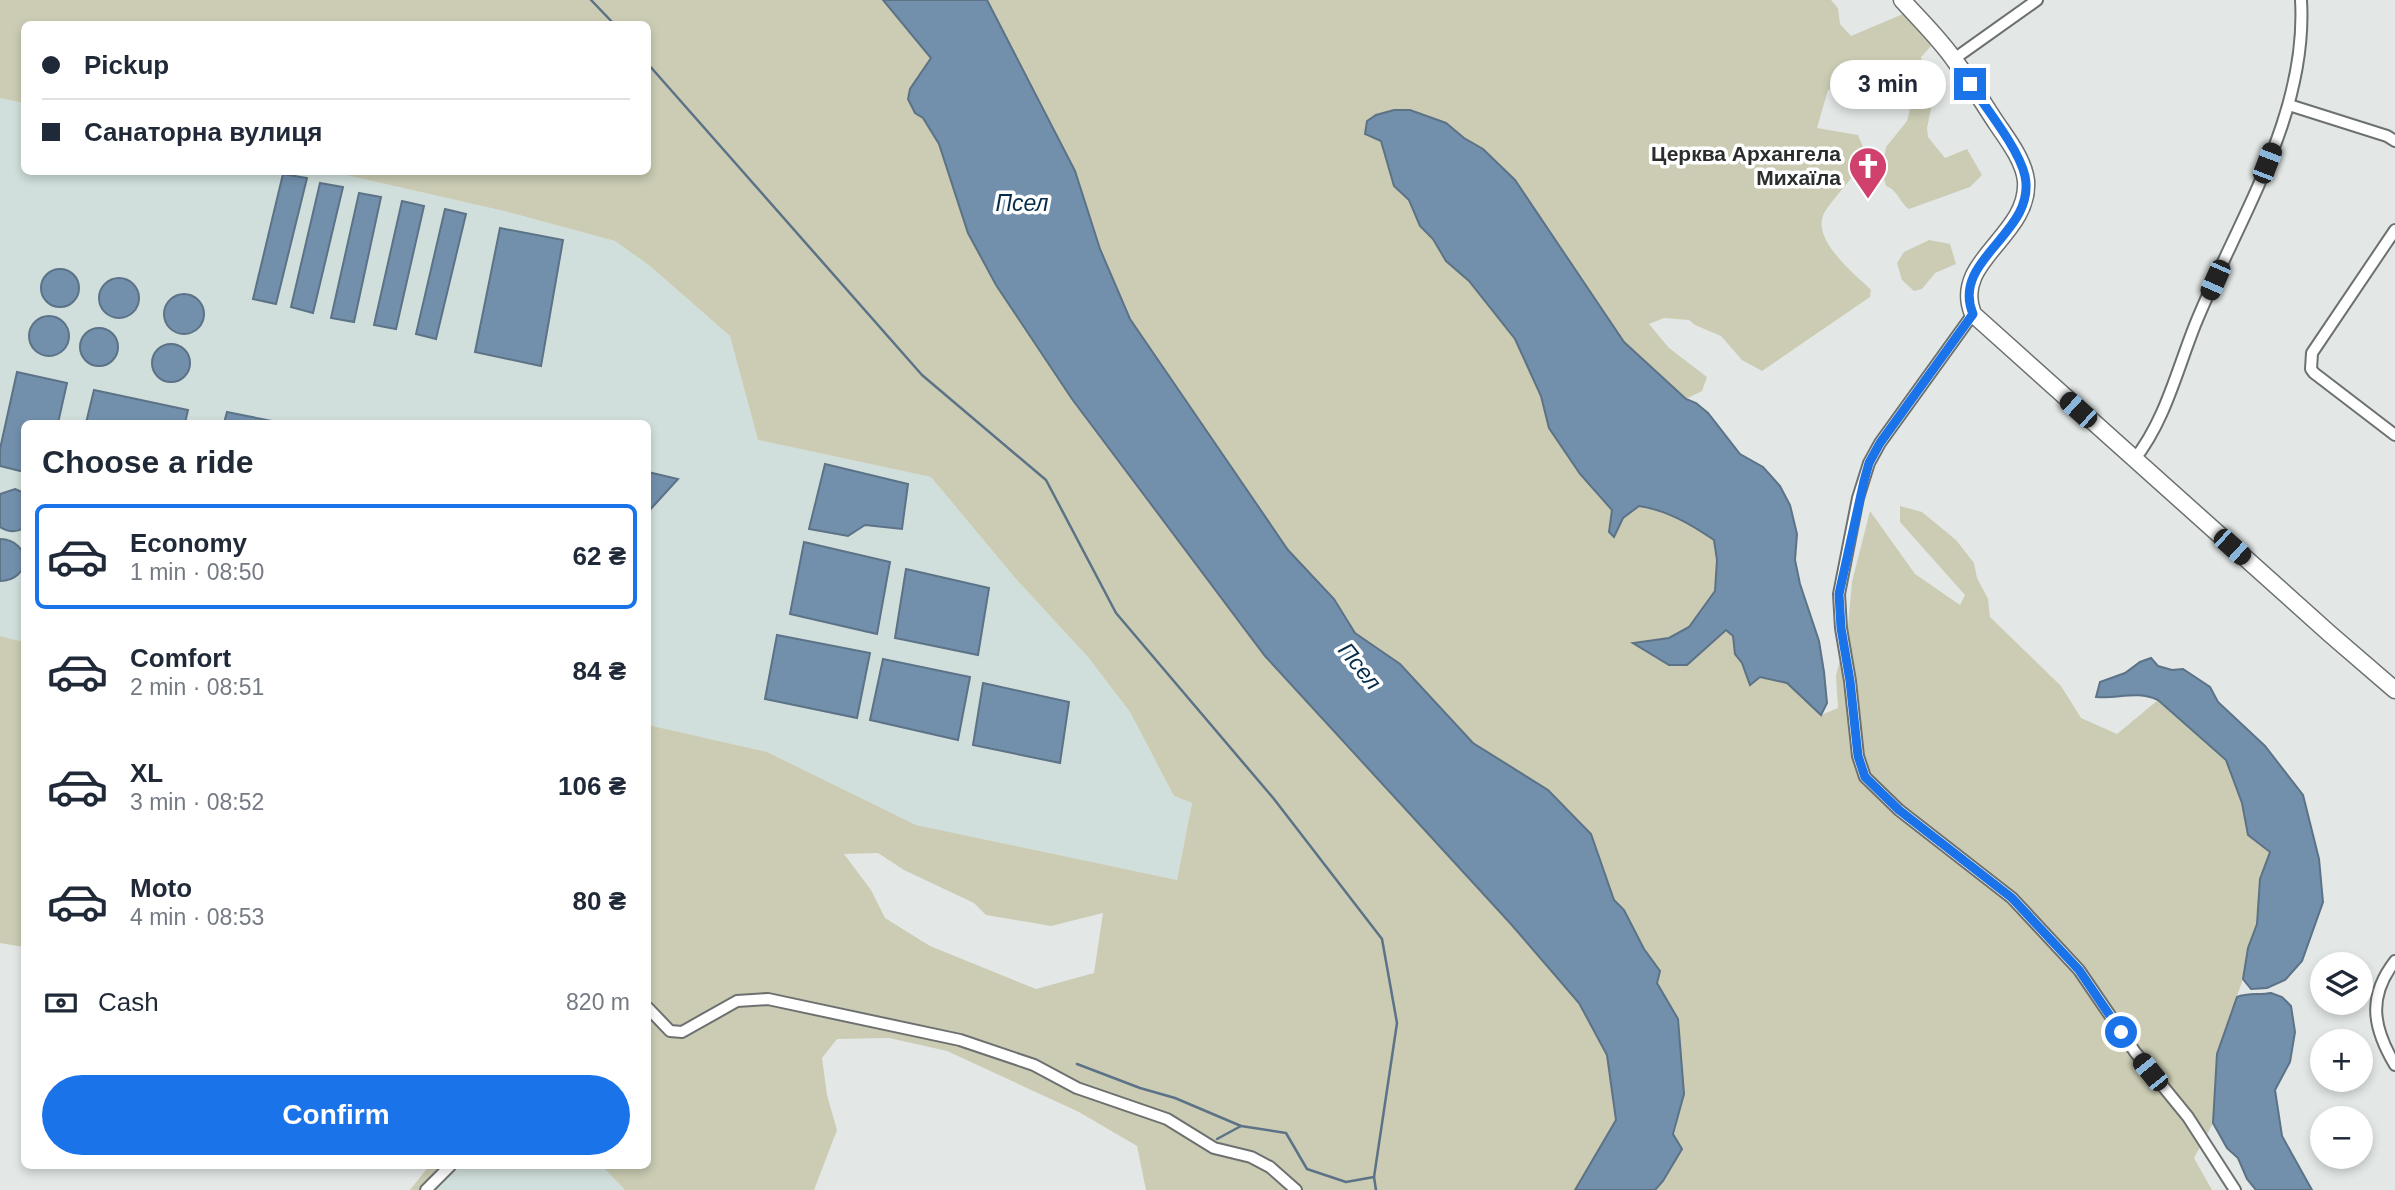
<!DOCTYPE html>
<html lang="en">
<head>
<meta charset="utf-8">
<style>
  body { margin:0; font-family:Helvetica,sans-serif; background:#f2f2f3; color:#1f2937; height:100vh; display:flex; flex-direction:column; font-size:26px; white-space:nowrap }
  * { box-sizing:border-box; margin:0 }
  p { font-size:23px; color:#747a83 }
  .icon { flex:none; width:38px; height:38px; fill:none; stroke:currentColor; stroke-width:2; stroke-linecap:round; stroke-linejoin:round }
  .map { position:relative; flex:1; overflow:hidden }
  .details { position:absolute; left:21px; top:420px; width:630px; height:749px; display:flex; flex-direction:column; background:#fff; border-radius:10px; box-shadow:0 4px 10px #0003 }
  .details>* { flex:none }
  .top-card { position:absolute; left:21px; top:21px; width:630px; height:154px; border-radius:10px; box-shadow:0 4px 10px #0003; display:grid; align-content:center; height:154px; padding:0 21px; background:#fff }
  .controls { position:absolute; left:2310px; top:952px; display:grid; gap:14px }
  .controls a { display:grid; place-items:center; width:63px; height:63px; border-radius:50%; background:#fff; box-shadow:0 4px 10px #0003; font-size:35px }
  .end { position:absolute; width:32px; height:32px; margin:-16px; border:9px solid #1a73e8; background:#fff; box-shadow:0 0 0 4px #fff }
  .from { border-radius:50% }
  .bubble { position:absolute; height:49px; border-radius:24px; background:#fff; box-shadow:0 4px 10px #0003; font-size:23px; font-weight:600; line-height:49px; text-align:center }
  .car { position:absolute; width:21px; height:42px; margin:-21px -10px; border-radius:9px; box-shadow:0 0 5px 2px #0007; background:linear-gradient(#222 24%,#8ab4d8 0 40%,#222 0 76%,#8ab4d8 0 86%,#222 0) }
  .top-card b { display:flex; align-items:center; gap:24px; height:66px; font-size:26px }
  .top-card b+b { border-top:2px solid #e0e1e3 }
  .top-card i { width:18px; height:18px; background:#1f2937 }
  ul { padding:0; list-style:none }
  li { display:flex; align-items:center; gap:21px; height:105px; margin:0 14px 10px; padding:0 7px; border:4px solid transparent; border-radius:10px }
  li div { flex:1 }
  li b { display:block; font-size:26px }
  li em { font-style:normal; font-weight:600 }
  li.selected { border-color:#1a73e8 }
  li>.icon { width:63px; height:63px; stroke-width:1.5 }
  h2 { padding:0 21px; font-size:32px; line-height:84px }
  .pay { display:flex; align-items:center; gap:18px; height:77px; padding:0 21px; font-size:26px }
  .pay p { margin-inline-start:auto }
  .button { display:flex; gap:14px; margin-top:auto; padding:14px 21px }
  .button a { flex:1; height:80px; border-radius:42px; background:#1a73e8; color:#fff; font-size:28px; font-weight:600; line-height:80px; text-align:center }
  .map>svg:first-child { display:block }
  .built { fill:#d0dfdb }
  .green { fill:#cbccb3; fill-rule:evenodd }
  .water { fill:#7290ac; stroke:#5c7286; stroke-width:2 }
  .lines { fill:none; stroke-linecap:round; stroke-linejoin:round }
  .stream { stroke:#5c7286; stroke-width:2.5 }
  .street-casing { stroke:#6c7170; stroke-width:14 }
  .secondary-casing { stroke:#6c7170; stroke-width:19 }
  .street { stroke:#fff; stroke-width:10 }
  .secondary { stroke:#fff; stroke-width:16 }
  .route { stroke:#1a73e8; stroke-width:9 }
  .labels { text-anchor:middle; stroke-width:7; stroke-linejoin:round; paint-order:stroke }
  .poi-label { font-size:21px; font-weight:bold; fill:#2a2d2c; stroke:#fff; text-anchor:end }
  .water-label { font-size:23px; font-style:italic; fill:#062c49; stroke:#fff }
</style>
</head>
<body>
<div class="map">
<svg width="2395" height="1190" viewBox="0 0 2395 1190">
  <rect width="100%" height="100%" fill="#e3e8e7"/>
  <!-- built -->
  <g class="built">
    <polygon points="0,98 24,103 24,172 333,172 504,211 615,241 650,266 730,336 758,440 931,477 1016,579 1088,657 1130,712 1174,796 1192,803 1177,880 916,825 767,752 648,725 648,424 24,424 24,642 0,636"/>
    <polygon points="460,1166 602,1166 625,1190 435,1190"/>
  </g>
  <!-- green -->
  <g class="green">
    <path d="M0,0H883L931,58L910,89L915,113L923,118L939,144L968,233L996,285L1072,399L1265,656L1510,923L1579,1003L1607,1055L1616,1120L1575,1190H1146L1137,1146L1079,1112L947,1051L889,1038L837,1039L822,1058L827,1095L837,1130L814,1190H625L602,1166H648V725L767,752L916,825L1177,880L1192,803L1174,796L1130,712L1088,657L1016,579L931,477L758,440L730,336L650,266L615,241L504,211L333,172H648V24H24V103L0,98ZM878,853L904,870L974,903L986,915L1051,926L1103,913L1094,973L1036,989L930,946L885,918L871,890L844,854Z"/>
    <path d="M987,0H1831L1838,8L1840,24L1851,36L1903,14L1923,31L1931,46L1921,57L1932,104L1927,128L1928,137L1945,158L1967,149L1982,175L1970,187L1909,209C1899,202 1898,190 1886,186L1882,170L1886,147L1907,121L1911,105L1905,89L1896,76L1881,71L1865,79H1853L1839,89L1828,90L1817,128L1858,135L1867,157C1855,176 1839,191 1826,210C1807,237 1854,273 1871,290L1870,297L1762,371L1742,360L1721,336L1695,325L1689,320L1664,318L1649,324L1669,348L1707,377L1702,391L1686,399L1624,343L1515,180L1483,149L1464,138L1446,123L1410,110L1381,141L1394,186L1409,200L1420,226L1433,239L1446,261L1469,281L1515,339L1541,396L1549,428L1580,474L1612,510L1610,532L1615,536L1623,518L1639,506C1667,510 1692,525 1714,540L1717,560L1715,591L1689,628L1669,638L1634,644L1726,630L1733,636L1735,654L1742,663L1750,685L1760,677L1787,683L1821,715L1838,708L1836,676L1848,626L1852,582L1870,511L1915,574L1960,605L1965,595L1900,522V506L1922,512L1956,540L1974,563L1977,578L1988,599L1990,617L2061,686L2081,718L2117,734L2158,700L2226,760L2242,803L2248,834L2270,852L2260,879L2257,924L2248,948L2243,979L2217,1054L2213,1123L2194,1158L2212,1190H1655L1663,1181L1684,1094L1678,1019L1657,982L1660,971L1644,949L1624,910L1614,900L1603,867L1548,790L1473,743L1400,664L1355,633L1334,599L1288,550L1130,319L1100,249L1075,171Z"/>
    <polygon points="1929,240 1950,244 1956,264 1935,273 1922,289 1914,291 1902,280 1897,263 1904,252"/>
    <polygon points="0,636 24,642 24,947 0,943"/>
    <polygon points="429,1166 460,1166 435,1190 410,1190"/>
  </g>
  <!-- water -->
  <g class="water">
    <polygon points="883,0 987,0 1075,171 1100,249 1130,319 1288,550 1334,599 1355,633 1400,664 1473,743 1548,790 1591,834 1614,900 1624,910 1644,949 1660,971 1657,983 1678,1019 1684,1094 1673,1134 1682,1149 1663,1181 1655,1190 1575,1190 1616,1120 1607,1055 1579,1003 1510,923 1265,656 1072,399 996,285 968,233 939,144 923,118 915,113 908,99 910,89 931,58"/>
    <path d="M1394,110H1410L1446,123L1464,138L1483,149L1515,180L1624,342L1686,399L1696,403L1708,413L1740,454L1763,467L1780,486L1790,505L1797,534L1795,560L1800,584L1819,641L1824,672L1827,703L1821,715L1787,683L1760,677L1750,685L1742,663L1735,654L1733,636L1726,630L1687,665H1669L1633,643L1669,638L1689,627L1715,591L1717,560L1714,540C1692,525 1667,510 1639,506L1623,518L1614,537L1609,532L1612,510L1580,474L1549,428L1541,396L1515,339L1469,281L1446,261L1433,239L1420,226L1409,200L1394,186L1381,141L1365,134L1367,121L1376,115Z"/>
    <polygon points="283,174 307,178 276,304 253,299"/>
    <polygon points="320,183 343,187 313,313 291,307"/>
    <polygon points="359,193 381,197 354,322 331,318"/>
    <polygon points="402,201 424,206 396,329 374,325"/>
    <polygon points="445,209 466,214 436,339 416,334"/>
    <polygon points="500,228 563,240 541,366 475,352"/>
    <circle cx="60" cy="288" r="19"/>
    <circle cx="119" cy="298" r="20"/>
    <circle cx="184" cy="314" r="20"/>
    <circle cx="49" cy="336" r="20"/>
    <circle cx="99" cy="347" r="19"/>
    <circle cx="171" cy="363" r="19"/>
    <polygon points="17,372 67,383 58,423 24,424 24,472 0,466 0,449"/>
    <polygon points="94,390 188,410 185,423 86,423"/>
    <polygon points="227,412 282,423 224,423"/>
    <polygon points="825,464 908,484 902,529 865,525 848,536 809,529"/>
    <polygon points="648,472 678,479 648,512"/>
    <path d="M15,489L24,493V528C16,533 8,532 0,527V494Z"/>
    <path d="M0,539C32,540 32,581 0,581Z"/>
    <polygon points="804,542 890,562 877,634 790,614"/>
    <polygon points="906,569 989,588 978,655 895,638"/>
    <polygon points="777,635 870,653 857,718 765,699"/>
    <path d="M2151,658L2158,666L2172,670L2183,669L2210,687L2218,702L2265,746L2303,795L2319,859L2323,902L2302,961L2285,980L2267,988L2251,989L2243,979L2248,948L2257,924L2260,879L2270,852L2248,835L2242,803L2226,760L2158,700C2137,690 2118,699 2096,697L2100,682L2125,673L2140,662Z"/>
    <polygon points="883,659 970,677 958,740 870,720"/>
    <polygon points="983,683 1069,702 1060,763 973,745"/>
    <path d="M2271,993L2282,997L2291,1006L2295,1032L2290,1062L2275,1090L2282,1136L2312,1190H2256L2247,1179L2238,1158L2227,1148L2213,1123L2217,1054L2237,997C2247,993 2260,995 2271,993Z"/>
  </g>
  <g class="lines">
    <!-- stream -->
    <g class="stream">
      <polyline points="591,0 614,24"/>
      <polyline points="648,64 922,375 1046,480 1116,613 1274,799 1382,939 1397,1023 1374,1177"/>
      <polyline points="1077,1064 1140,1088 1175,1098 1241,1126 1286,1133 1307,1169 1346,1182 1374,1177 1376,1190"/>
      <polyline points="1217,1139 1241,1126"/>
    </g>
    <!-- street casing -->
    <g class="street-casing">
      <g id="street">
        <polyline points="1954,59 2037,0"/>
        <polyline points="2289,105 2387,136 2395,141"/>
        <polyline points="2395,230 2312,353 2311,369 2314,373 2395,435"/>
        <polyline points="1973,314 1880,443 1869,463 1858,498 1839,594 1841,628 1850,681 1858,756 1865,777 1899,810 2012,898 2079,970 2135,1052 2188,1117 2235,1190"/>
        <path d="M2134,460C2165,421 2177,370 2195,325C2237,221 2308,116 2301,0"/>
        <path d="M2395,961C2367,997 2373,1028 2395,1065"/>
        <polyline points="648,1008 670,1031 682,1032 737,1001 768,999 960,1040 1034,1065 1077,1088 1167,1119 1214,1148 1251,1157 1270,1167 1296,1190"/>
        <polyline points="426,1190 450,1166"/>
      </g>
    </g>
    <!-- secondary casing -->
    <g class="secondary-casing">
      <path id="secondary" d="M1902,0C1920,20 1940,39 1955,61C1970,81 1983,103 1997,124C2008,140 2024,161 2026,181C2030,236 1951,261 1973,314L2330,634L2395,690"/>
    </g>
    <!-- street -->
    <use href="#street" class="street"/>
    <!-- secondary -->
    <use href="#secondary" class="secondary"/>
  </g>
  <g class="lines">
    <!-- route -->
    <path class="route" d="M1970,84C1986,108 2019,149 2025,176C2037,233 1950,259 1973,314L1880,443L1869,463L1864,481L1839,594L1841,628L1850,681L1858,756L1865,777L1899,810L2012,898L2079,970L2121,1032"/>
  </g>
  <!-- icons -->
  <defs>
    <g id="church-pin" transform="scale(2.0125)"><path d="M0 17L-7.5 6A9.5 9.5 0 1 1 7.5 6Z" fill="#d0426d" stroke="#fff"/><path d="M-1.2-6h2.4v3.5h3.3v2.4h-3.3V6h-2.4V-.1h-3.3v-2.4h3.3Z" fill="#fff"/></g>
  </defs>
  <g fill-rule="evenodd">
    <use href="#church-pin" x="1868" y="166"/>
  </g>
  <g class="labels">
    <!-- poi labels -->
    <g class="poi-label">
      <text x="1841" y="161">Церква Архангела<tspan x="1841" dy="24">Михаїла</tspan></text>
    </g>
    <!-- water labels -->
    <g class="water-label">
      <text x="1022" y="211">Псел</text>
      <text transform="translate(1360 666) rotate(51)" y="8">Псел</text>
    </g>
  </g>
</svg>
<div class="controls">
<a><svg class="icon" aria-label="layers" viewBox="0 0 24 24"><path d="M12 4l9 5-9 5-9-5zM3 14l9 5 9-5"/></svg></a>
<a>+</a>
<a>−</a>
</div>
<i class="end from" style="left:2121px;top:1032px"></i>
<i class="end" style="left:1970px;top:84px"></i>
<div class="bubble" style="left:1830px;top:60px;width:116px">3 min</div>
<i class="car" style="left:2267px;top:163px;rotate:21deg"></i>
<i class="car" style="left:2215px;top:280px;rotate:204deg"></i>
<i class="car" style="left:2078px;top:410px;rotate:312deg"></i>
<i class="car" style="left:2232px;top:547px;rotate:132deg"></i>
<i class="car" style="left:2150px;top:1072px;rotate:321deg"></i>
<div class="top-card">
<b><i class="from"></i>Pickup</b>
<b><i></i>Санаторна вулиця</b>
</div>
<section class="details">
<h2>Choose a ride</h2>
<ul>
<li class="selected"><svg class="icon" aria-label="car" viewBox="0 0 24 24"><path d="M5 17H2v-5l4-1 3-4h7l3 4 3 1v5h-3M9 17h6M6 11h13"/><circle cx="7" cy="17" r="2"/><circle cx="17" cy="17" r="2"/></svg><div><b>Economy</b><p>1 min · 08:50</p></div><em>62 ₴</em></li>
<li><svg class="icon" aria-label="car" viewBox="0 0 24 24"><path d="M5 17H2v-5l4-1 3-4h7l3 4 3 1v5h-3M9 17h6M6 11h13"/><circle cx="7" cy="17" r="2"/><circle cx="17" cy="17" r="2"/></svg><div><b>Comfort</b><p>2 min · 08:51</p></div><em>84 ₴</em></li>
<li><svg class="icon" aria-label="car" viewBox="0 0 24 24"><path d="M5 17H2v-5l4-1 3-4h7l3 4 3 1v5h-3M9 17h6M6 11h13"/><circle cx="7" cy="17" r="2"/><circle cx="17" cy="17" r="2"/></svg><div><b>XL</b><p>3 min · 08:52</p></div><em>106 ₴</em></li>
<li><svg class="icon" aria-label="car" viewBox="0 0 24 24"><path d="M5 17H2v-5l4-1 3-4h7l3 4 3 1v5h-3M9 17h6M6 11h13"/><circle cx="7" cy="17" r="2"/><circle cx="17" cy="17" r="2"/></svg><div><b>Moto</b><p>4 min · 08:53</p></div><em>80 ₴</em></li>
</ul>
<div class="pay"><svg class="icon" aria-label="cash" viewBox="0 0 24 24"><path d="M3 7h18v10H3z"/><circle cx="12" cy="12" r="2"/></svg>Cash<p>820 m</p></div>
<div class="button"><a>Confirm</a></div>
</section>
</div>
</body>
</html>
